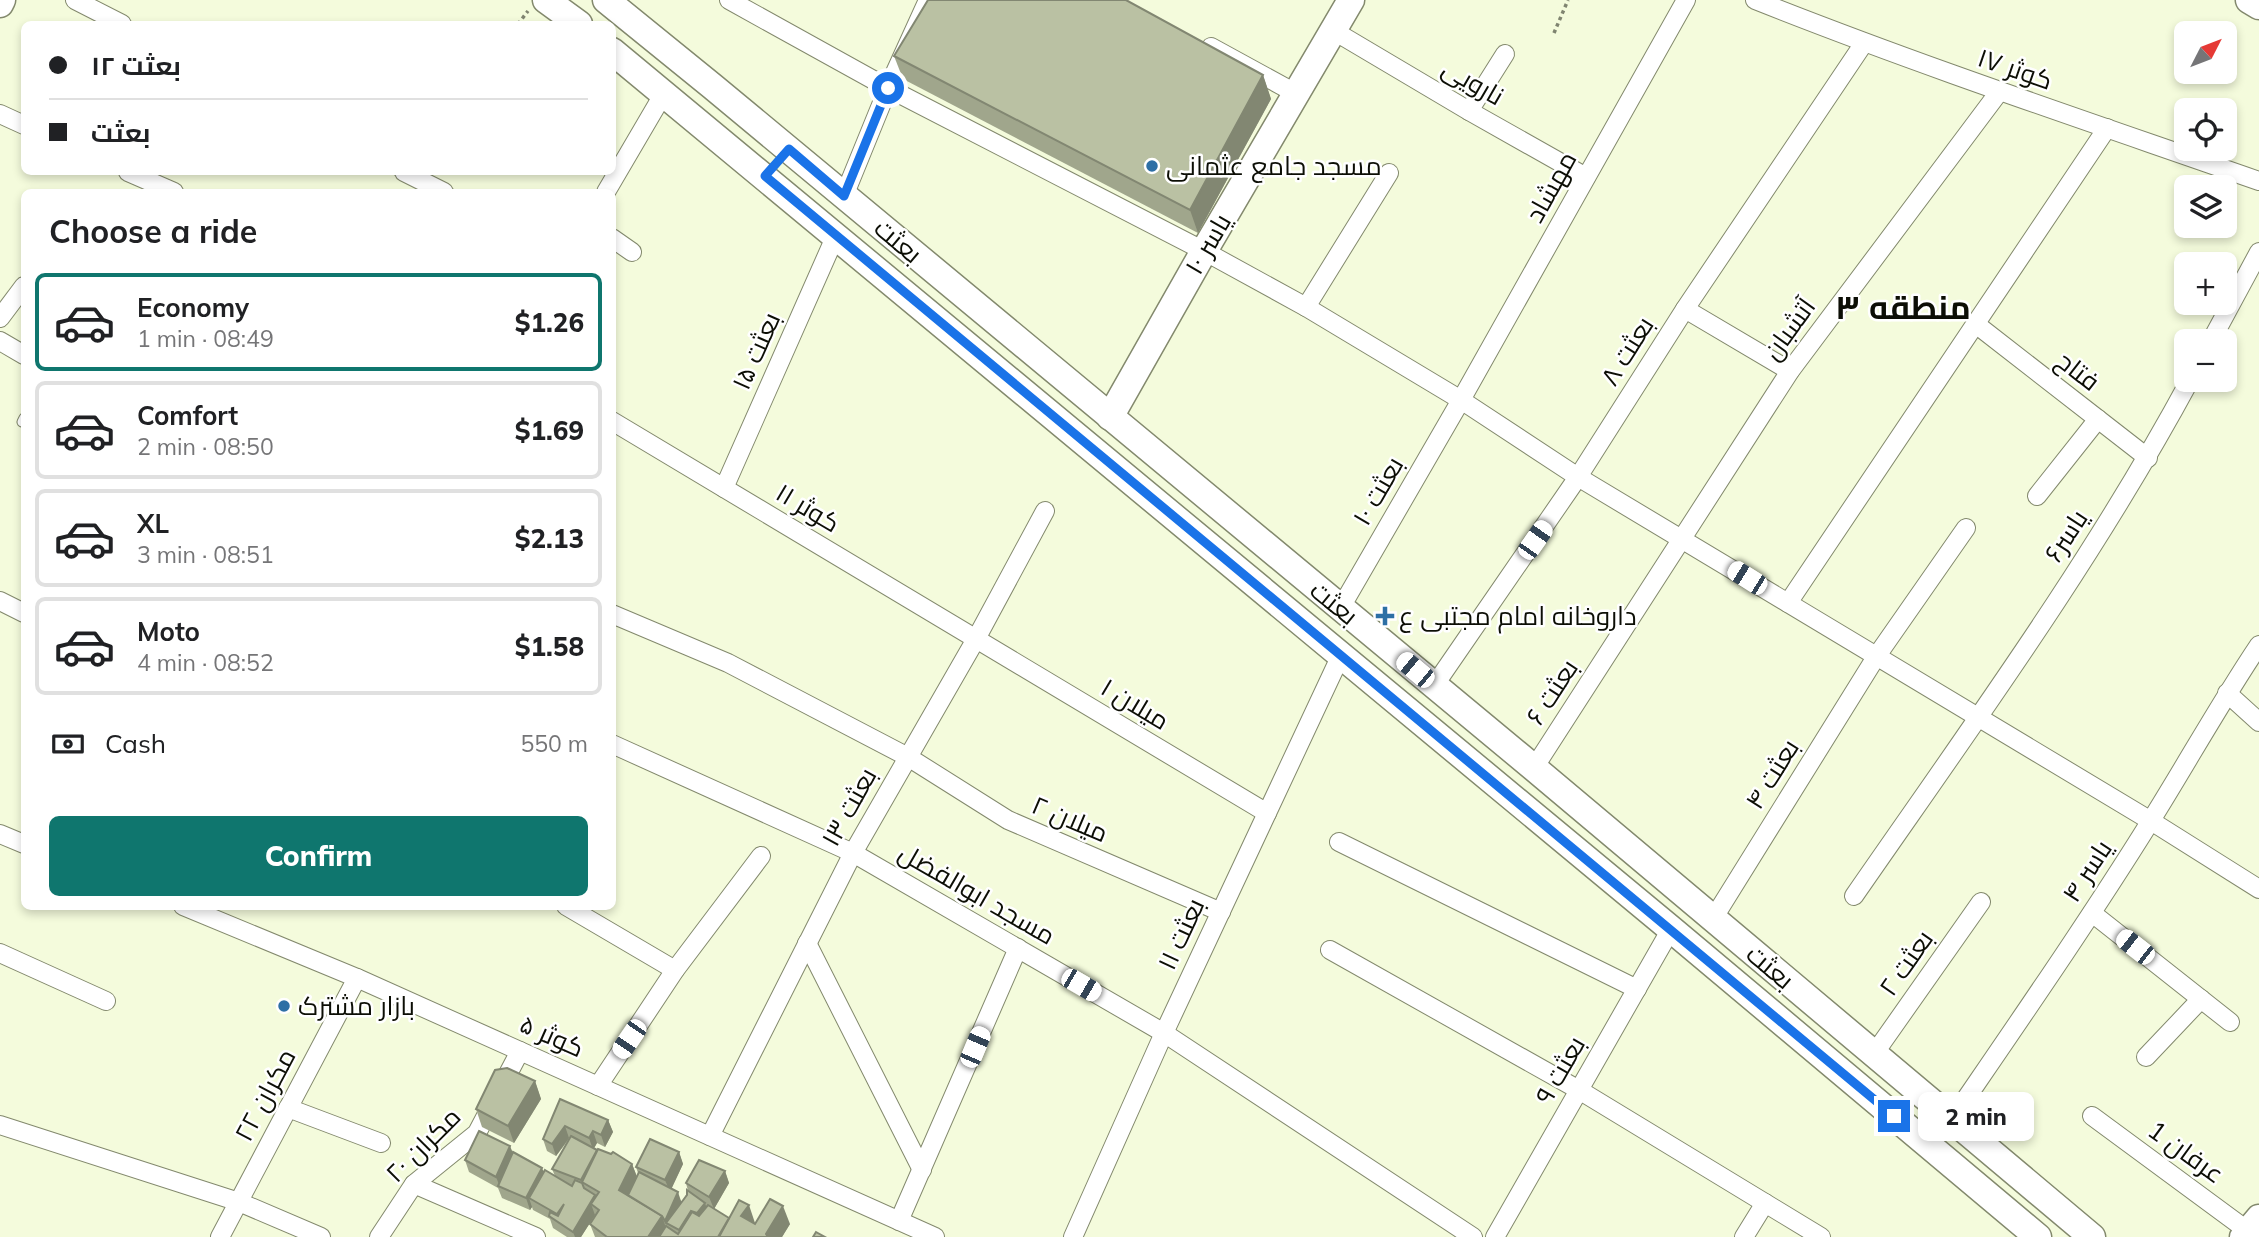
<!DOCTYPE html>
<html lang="en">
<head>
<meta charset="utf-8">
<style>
  body { margin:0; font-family:Mulish,Cairo,sans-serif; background:#f6f6f6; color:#202124; height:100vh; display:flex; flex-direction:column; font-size:26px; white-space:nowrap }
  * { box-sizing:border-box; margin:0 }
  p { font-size:23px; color:#757577 }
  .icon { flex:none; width:38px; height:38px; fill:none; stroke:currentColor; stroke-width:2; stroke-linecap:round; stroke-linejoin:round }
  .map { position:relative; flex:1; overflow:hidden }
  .side { position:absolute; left:21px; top:189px; width:595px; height:721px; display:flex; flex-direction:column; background:#fff; border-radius:10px; box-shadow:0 4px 10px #0003 }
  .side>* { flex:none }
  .hud { position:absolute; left:21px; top:21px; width:595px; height:154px; border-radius:10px; box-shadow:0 4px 10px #0003; display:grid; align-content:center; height:154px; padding:0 28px; background:#fff }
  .needle { width:46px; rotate:48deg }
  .buttons { position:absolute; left:2174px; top:21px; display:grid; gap:14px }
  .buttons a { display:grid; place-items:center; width:63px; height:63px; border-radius:10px; background:#fff; box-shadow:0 4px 10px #0003; font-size:35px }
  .end { position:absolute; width:32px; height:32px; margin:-16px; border:9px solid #1a73e8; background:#fff; box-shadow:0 0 0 4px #fff }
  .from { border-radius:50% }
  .bubble { position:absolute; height:49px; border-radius:10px; background:#fff; box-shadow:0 4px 10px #0003; font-size:23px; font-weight:800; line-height:49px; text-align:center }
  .car { position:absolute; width:21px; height:42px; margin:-21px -10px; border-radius:9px; box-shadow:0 0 5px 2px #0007; background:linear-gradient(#fff 24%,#345 0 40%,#fff 0 76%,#345 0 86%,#fff 0) }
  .hud b { display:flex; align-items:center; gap:24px; height:66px; font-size:26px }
  .hud b+b { border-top:2px solid #e0e0e0 }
  .hud i { width:18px; height:18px; background:#202124 }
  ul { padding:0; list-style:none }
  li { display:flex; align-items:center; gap:21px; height:98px; margin:0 14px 10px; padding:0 14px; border:4px solid #e0e0e0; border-radius:10px }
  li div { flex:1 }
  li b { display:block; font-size:26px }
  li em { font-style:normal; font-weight:800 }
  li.on { border-color:#0f766e }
  li>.icon { width:63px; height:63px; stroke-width:1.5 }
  h2 { padding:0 28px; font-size:32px; line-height:84px }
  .pay { display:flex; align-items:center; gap:18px; height:77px; padding:0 28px; font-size:26px }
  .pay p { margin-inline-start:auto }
  .cta { display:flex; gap:14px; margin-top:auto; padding:14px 28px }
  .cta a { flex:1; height:80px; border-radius:10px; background:#0f766e; color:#fff; font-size:28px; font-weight:800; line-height:80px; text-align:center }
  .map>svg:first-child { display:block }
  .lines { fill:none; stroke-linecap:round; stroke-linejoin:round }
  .lane-casing { stroke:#83896d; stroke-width:11 }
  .street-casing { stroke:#83896d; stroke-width:20 }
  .secondary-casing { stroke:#83896d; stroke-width:29 }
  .path { stroke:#7f8470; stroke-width:3.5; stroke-dasharray:3.5 3.5; stroke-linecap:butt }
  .lane { stroke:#fff; stroke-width:9 }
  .street { stroke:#fff; stroke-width:18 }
  .secondary { stroke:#fff; stroke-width:26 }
  .wall { fill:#a0a68c }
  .shaded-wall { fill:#828772 }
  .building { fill:#bac1a3; stroke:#828772; stroke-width:2 }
  .route { stroke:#1a73e8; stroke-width:9 }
  .poi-dot { fill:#2d6fa5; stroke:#fff; stroke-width:2.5 }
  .labels { text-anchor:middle; stroke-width:5; stroke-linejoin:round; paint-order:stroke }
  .street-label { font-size:26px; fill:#0c0e05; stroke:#fff }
  .poi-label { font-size:26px; fill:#0c0e05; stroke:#fff; text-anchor:start }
  .district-label { font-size:33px; font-weight:bold; fill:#0c0e05; stroke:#fff }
</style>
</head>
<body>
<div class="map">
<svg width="2259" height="1237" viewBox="0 0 2259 1237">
  <rect width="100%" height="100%" fill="#f4fbdc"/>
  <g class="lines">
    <!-- lane casing -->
    <g class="lane-casing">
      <polyline id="lane" points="22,422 24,418"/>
    </g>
    <!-- street casing -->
    <g class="street-casing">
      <g id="street">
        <polyline points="75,0 122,24"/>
        <polyline points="729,0 888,88 1204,251 1306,307 1461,400 1578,477 2151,821 2259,889"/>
        <path d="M1755,0C1921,66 2090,122 2259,181"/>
        <polyline points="1334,31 1469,111 1586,177"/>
        <polyline points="1211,47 1297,94"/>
        <polyline points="1469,111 1505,54"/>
        <polyline points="0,114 24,125"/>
        <polyline points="128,172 174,192"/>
        <polyline points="404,172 444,192"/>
        <polyline points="606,192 664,93"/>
        <polyline points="844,196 888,88 928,0"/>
        <polyline points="612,238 632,252"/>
        <polyline points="1306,307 1389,173"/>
        <polyline points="1685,309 1790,371"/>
        <polyline points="0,318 24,286"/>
        <polyline points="1977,325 2148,458"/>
        <polyline points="0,341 24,355"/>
        <polyline points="2211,341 2259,252"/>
        <polyline points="612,421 1267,813"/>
        <polyline points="724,488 836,235"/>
        <polyline points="2037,496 2098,419"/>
        <polyline points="0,601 24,613"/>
        <polyline points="1788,603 2107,128"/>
        <polyline points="1340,609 1461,400 1686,0"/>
        <polyline points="612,614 728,663 908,757 1008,820 1221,912"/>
        <polyline points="1434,686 1578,477 1685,309 1864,43"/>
        <polyline points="2227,693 2259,722"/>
        <polyline points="612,744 853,853 1164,1033 1473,1237"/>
        <polyline points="1534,768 1790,371 1999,92"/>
        <polyline points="0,834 24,844"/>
        <polyline points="1339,842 1637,989"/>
        <path d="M1854,896C1971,727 2093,560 2190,380"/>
        <polyline points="183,906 357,978 935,1237"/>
        <polyline points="566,906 675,970"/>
        <polyline points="2092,913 2230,1022"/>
        <polyline points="1713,919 1876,657 1966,528"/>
        <polyline points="807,943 922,1170"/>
        <polyline points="1330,950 1579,1090 1821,1237"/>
        <polyline points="0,953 106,1001"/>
        <polyline points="1874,1054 1981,902"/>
        <polyline points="2146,1057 2201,999"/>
        <polyline points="598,1086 675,970 761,856"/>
        <polyline points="288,1108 381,1143"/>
        <polyline points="2092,1116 2248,1231"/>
        <path d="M1952,1119C2019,1021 2087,923 2150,822C2187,763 2220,703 2259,645"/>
        <polyline points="0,1125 239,1202 321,1237"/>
        <polyline points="710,1136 853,853 976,639 1045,511"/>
        <polyline points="414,1184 536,1237"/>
        <polyline points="899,1221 1018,948"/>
        <polyline points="220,1237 357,978"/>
        <polyline points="379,1237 414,1184 477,1133 520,1051"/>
        <polyline points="1073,1237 1164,1033 1341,655"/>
        <polyline points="1495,1237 1671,929"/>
        <polyline points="1744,1237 1765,1203"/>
      </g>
    </g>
    <!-- secondary casing -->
    <g class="secondary-casing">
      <g id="secondary">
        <polyline points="546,0 579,24"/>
        <polyline points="606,0 712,86 1534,768 2092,1237"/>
        <polyline points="2249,0 2259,6"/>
        <polyline points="0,4 2,0"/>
        <polyline points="612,51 1671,929 2038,1237"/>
        <polyline points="1110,417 1204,251 1351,0"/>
        <polyline points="2243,1237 2259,1218"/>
      </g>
    </g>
    <!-- path -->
    <g class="path">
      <polyline points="518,24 528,11"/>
      <polyline points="1554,33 1568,0"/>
    </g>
    <!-- lane -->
    <use href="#lane" class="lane"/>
    <!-- street -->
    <use href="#street" class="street"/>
    <!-- secondary -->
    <use href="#secondary" class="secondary"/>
  </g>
  <!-- wall -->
  <g class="wall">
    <polygon points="894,56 1263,75 1271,99 1198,233 903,79"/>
    <polygon points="535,1081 541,1099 514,1143 482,1127 476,1109"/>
    <polygon points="560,1099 608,1120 613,1132 605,1147 597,1143 594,1148 632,1164 637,1177 638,1173 636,1167 679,1152 683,1164 671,1189 682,1202 688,1191 686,1183 725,1171 729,1183 714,1209 729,1218 755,1223 790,1224 782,1237 595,1237 590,1224 595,1215 581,1237 567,1237 553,1228 550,1219 533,1210 532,1207 530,1210 502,1198 498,1188 469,1172 465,1160 513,1153 544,1171 555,1176 552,1169 570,1138 556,1156 547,1151 543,1139"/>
  </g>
  <!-- shaded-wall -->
  <g class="shaded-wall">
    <polygon points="1263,75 1271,99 1198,233 1190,210"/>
    <polygon points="535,1081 541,1099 514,1143 508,1126"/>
    <polygon points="608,1120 613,1132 605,1147 601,1135"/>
    <polygon points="565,1126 569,1138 556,1156 552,1144"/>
    <polygon points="593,1131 597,1143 593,1150 589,1138"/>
    <polygon points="510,1146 515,1158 500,1187 496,1177"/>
    <polygon points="679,1152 683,1164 670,1192 665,1180"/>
    <polygon points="632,1164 639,1182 629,1200 619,1190"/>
    <polygon points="542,1168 547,1180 529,1198 532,1207 530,1210 526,1198"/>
    <polygon points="725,1171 729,1183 714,1209 709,1197"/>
    <polygon points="678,1192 682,1204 666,1223 669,1233 665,1221"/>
    <polygon points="595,1195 600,1207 591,1204 595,1215 581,1237 575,1237 573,1232"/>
    <polygon points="705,1203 709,1215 702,1225 697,1213"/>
    <polygon points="749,1205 755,1223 747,1234 741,1216"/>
    <polygon points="783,1206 790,1224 782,1237 767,1237 766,1234"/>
    <polygon points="662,1216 668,1234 666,1237 648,1237"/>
  </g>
  <!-- building -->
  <g class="building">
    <polygon points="928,0 1126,0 1263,75 1190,210 894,56"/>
    <polygon points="507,1068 535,1081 508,1126 476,1109 495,1070"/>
    <polygon points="560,1099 608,1120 601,1135 593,1131 589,1138 565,1126 552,1144 543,1139"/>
    <polygon points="479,1131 510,1146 496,1177 465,1160"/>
    <polygon points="571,1136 597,1150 581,1180 552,1169"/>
    <polygon points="650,1139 679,1152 665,1180 636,1167"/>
    <polygon points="598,1149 611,1154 613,1152 632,1164 619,1190 662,1216 648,1237 607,1237 590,1224 599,1210 591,1204 599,1192 582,1182"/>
    <polygon points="513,1152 542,1168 526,1198 498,1186"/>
    <polygon points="699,1160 725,1171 709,1197 686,1183"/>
    <polygon points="545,1170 572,1186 575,1180 582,1183 584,1188 595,1195 573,1232 549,1216 550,1212 558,1216 564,1204 557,1214 529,1198"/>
    <polygon points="639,1172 678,1192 665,1221 662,1216 628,1195"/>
    <polygon points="687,1190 705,1203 697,1213 691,1211 679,1230 666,1223 687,1195"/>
    <polygon points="770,1199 783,1206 766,1234 768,1237 719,1237 739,1200 749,1205 741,1216 755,1224"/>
    <polygon points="708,1205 729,1218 718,1237 659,1237 666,1226 678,1234 692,1212 699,1216"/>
    <polygon points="816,1232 825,1237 813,1237"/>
  </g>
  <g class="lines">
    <!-- route -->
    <polyline class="route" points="888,88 844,196 789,149 765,176 1894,1116"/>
  </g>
  <!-- markers -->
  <g class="poi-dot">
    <circle cx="1152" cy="166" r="7"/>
    <path d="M1381.5 605.5h7v7h7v7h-7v7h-7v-7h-7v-7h7z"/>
    <circle cx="284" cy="1006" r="7"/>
  </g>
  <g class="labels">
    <!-- street labels -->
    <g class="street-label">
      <text transform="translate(2015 69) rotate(19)" y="9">کوثر ۱۷</text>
      <text transform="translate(1473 82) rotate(30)" y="9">نارویی</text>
      <text transform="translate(1551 187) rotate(-61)" y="9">مهشاد</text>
      <text transform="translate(898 241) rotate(40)" y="9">بعثت</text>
      <text transform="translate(1208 244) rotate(-60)" y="9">یاسر ۱۰</text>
      <text transform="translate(1789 329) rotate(-54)" y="9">آتشبان</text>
      <text transform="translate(756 351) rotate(-66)" y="9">بعثت ۱۵</text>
      <text transform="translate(1627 351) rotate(-58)" y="9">بعثت ۸</text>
      <text transform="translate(2078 371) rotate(38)" y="9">فتاح</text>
      <text transform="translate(1378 491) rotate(-60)" y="9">بعثت ۱۰</text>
      <text transform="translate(808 508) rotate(31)" y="9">کوثر ۱۱</text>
      <text transform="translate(2066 536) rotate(-57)" y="9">یاسر۶</text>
      <text transform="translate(1334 603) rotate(39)" y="9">بعثت</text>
      <text transform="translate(1552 692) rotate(-57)" y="9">بعثت ۶</text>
      <text transform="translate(1135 704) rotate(31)" y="9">میلان ۱</text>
      <text transform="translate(1772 774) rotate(-58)" y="9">بعثت ۴</text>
      <text transform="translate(849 807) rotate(-61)" y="9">بعثت ۱۳</text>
      <text transform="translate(1070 819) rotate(23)" y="9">میلان ۲</text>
      <text transform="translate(2087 871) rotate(-57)" y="9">یاسر ۴</text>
      <text transform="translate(977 894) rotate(30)" y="9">مسجد ابوالفضل</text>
      <text transform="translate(1181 934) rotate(-65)" y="9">بعثت ۱۱</text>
      <text transform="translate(1906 963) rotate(-55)" y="9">بعثت ۲</text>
      <text transform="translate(1770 967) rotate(40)" y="9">بعثت</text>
      <text transform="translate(552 1036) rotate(24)" y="9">کوثر ۵</text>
      <text transform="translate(1560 1070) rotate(-60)" y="9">بعثت ۹</text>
      <text transform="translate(265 1095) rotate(-62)" y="9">مکران ۲۲</text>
      <text transform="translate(423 1145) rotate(-45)" y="9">مکران ۲۰</text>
      <text transform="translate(2186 1152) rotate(36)" y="9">عرفان 1</text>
    </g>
    <!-- poi labels -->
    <g class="poi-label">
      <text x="1166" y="175">مسجد جامع عثمانی</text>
      <text x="1399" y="625">داروخانه امام مجتبی ع</text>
      <text x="298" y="1015">بازار مشترک</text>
    </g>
    <!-- district labels -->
    <g class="district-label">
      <text x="1903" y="319">منطقه ۳</text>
    </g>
  </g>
</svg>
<div class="buttons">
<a><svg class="needle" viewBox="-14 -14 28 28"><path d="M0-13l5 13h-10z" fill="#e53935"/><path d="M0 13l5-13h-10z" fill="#757577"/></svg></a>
<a><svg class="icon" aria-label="locate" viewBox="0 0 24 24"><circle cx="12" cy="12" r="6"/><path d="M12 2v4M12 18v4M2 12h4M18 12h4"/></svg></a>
<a><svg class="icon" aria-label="layers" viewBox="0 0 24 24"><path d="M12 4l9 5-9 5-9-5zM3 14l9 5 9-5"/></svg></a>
<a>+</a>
<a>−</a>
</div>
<i class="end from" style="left:888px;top:88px"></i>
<i class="end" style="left:1894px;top:1116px"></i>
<div class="bubble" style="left:1918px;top:1092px;width:116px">2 min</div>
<i class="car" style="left:1535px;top:540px;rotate:35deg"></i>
<i class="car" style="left:1747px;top:578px;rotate:302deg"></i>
<i class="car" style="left:1415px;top:670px;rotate:310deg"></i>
<i class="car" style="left:2135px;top:947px;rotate:308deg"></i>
<i class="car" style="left:1081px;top:985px;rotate:120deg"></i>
<i class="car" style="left:629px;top:1039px;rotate:214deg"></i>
<i class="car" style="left:975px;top:1047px;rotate:23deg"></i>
<div class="hud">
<b><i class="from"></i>بعثت ۱۲</b>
<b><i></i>بعثت</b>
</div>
<section class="side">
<h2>Choose a ride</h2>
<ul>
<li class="on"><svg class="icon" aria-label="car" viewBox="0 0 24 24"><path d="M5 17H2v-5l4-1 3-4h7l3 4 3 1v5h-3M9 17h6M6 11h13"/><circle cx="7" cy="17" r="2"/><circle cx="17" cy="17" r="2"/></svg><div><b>Economy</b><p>1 min · 08:49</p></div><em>$1.26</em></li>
<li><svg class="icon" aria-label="car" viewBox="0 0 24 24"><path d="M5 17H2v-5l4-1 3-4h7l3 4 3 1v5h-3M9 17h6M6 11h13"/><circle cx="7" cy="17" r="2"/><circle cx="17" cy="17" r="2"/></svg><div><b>Comfort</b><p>2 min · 08:50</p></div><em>$1.69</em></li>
<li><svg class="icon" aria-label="car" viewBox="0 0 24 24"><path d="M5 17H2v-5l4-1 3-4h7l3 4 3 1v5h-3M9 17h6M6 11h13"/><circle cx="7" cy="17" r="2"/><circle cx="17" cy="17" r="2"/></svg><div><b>XL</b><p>3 min · 08:51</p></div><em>$2.13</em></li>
<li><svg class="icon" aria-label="car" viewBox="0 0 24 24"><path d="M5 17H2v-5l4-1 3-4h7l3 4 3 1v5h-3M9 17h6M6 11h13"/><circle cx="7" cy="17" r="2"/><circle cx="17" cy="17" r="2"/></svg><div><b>Moto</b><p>4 min · 08:52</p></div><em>$1.58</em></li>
</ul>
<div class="pay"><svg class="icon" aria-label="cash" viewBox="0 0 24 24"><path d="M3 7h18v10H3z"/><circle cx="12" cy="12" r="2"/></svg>Cash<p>550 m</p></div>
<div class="cta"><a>Confirm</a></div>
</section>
</div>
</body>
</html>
